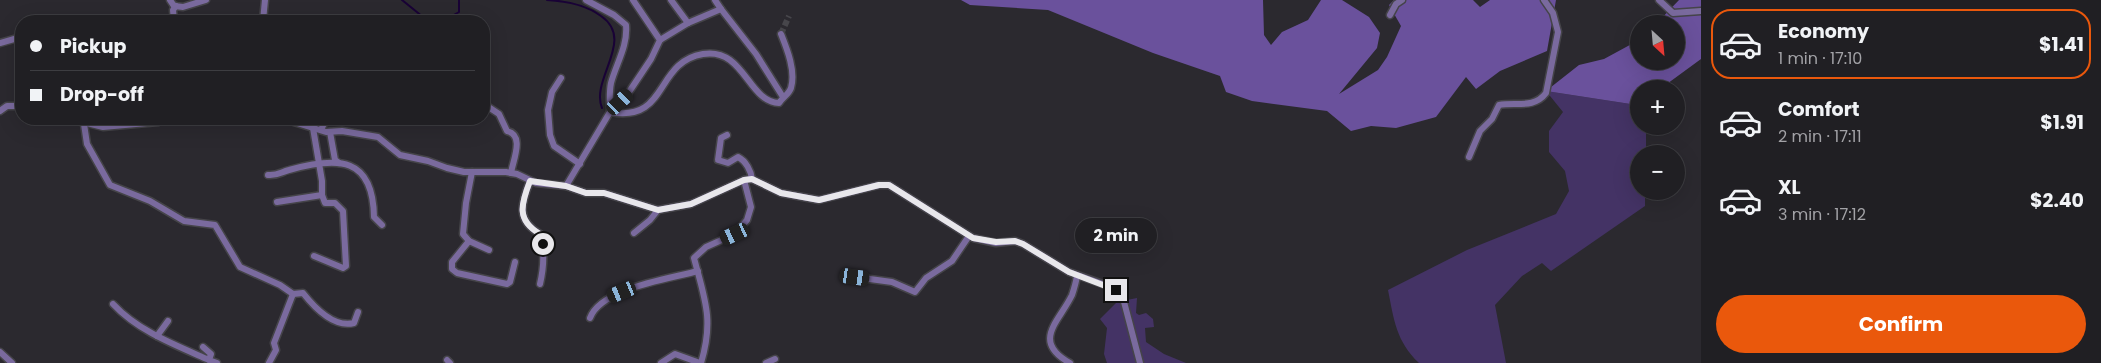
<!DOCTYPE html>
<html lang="en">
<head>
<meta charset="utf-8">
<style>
  body { margin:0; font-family:Poppins,sans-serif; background:#28272b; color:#f1f3f6; height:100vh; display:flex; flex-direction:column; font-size:19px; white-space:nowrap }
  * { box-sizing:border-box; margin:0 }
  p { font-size:16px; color:#a2a2a6 }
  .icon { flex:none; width:28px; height:28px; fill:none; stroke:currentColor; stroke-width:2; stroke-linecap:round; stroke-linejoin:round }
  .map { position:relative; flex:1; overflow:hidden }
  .panel { display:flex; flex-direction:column; background:#201f23; width:400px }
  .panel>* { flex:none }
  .hud { position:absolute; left:15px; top:15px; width:475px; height:110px; border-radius:20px; box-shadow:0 5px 20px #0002,0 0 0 1px #3d3d41; display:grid; align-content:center; height:110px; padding:0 15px; background:#201f23 }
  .needle { width:32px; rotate:154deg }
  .fabs { position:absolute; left:1630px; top:15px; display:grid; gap:10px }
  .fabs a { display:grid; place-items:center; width:55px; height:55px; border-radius:50%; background:#201f23; box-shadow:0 5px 20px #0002,0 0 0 1px #3d3d41; font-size:25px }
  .end { position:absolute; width:22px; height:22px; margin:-11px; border:6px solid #e8e7eb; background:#111; box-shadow:0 0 0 2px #111 }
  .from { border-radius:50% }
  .bubble { position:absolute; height:35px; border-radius:18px; background:#201f23; box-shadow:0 5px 20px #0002,0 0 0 1px #3d3d41; font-size:16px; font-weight:700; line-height:35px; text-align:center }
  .car { position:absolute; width:15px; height:30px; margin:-15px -8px; border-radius:6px; box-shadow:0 0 4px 1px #0007; background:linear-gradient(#222 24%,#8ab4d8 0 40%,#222 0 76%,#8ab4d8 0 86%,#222 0) }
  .hud b { display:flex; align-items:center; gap:18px; height:48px; font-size:19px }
  .hud b+b { border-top:1px solid #3d3d41 }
  .hud i { width:12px; height:12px; background:#f1f3f6 }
  ul { padding:9px 0 0; list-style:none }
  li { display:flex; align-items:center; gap:15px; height:70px; margin:0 10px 8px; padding:0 5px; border:2px solid transparent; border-radius:20px }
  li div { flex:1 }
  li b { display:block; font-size:19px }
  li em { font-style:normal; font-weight:700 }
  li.on { border-color:#ea580c }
  li>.icon { width:45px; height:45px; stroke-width:1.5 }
  .action { display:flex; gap:10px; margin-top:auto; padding:10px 15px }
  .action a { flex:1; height:58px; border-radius:30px; background:#ea580c; color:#fff; font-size:20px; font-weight:700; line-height:58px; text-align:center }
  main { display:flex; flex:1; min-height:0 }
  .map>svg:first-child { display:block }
  .green { fill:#443365 }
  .forest { fill:#6a519c }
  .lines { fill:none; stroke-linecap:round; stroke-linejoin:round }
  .stream { stroke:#190236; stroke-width:2 }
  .street-tunnel { stroke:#47464b; stroke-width:6; stroke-dasharray:6 3; stroke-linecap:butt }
  .street-casing { stroke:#454449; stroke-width:9 }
  .street { stroke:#7a6a9e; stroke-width:6 }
  .route { stroke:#e8e7eb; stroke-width:6 }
</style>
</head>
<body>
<main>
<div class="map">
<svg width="1701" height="363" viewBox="0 0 1701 363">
  <rect width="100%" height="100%" fill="#2b292f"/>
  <!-- green -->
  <g class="green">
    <path d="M1546,91L1637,105L1639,126H1646V154H1639V191H1645V206L1551,271L1542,263L1522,276L1495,305L1506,363H1419C1396,341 1394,320 1388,290L1467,250L1556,214L1569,191L1565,171L1549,152V131L1563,112Z"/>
    <polygon points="1137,298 1136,313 1139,315 1146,313 1153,319 1154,327 1145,328 1146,342 1164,354 1186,363 1107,363 1104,354 1107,328 1100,319 1117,302"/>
  </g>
  <!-- forest -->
  <g class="forest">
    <polygon points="961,0 1263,0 1264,35 1271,45 1282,32 1308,20 1321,0 1342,0 1369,17 1380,33 1377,48 1339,94 1378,70 1387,57 1401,26 1389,5 1394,0 1473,0 1480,7 1490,0 1556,0 1547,51 1500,71 1476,89 1466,77 1436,117 1396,128 1371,126 1351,131 1327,111 1252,101 1226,92 1220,76 1153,53 1048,10 970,5"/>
    <polygon points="1679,0 1701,0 1701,59 1660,89 1639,89 1637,105 1546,91 1579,65 1604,59 1639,40 1639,61 1676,61 1676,24 1656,24"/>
  </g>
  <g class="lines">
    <!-- stream -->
    <g class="stream">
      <polyline points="402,0 428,21"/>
      <path d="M547,0C566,1 585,4 601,16C636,40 590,79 602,108"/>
      <polyline points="443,21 459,12 459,0"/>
    </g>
    <!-- street-tunnel -->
    <polyline class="street-tunnel" points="781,34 789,16"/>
    <!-- street casing -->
    <g class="street-casing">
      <g id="street">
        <polyline points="170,0 174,6 183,7 206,0"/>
        <path d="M586,0L614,15L626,25C628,46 616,64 611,83C609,92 610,103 610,112C669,123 654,62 703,54C744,47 748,102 779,103C783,97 789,94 791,88C796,71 787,49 781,34"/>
        <polyline points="671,0 688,23"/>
        <polyline points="715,0 721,9"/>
        <polyline points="1659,0 1673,13 1701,11"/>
        <polyline points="1390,15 1396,4 1402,0"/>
        <polyline points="174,21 173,10 176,6"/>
        <polyline points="263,21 265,0"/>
        <polyline points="660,40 688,23 721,9 756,54 783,97"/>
        <polyline points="0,43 21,37"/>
        <polyline points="561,78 552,92 548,110 550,135 554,146 580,164"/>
        <path d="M484,104L499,114L507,131C525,135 513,160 511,173"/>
        <polyline points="0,111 7,106 21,106"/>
        <polyline points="71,119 103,127 158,122 166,119"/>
        <polyline points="284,119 326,132 342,131 378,137 400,155 428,161 447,168 464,172 506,172 517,174 536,183 566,186 586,193 604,193 658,210 691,204 744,180 752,179 781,193 819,200 879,185 889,185 973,238 996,243 1015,241 1023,244 1069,272 1111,287 1123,298 1140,363"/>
        <polyline points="84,124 87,144 110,185 150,201 184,221 215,225 240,267 280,285 293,294 274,343 276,350 269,363"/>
        <polyline points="313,128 322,181 322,195 325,203 335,203 343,211 346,266 343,268 314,256"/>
        <polyline points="321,130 326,119"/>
        <polyline points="330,132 335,160 339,163"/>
        <path d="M727,135L721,138L718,160L728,163L738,157C746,161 751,171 752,179"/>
        <path d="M1469,157L1480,131L1492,119L1499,105C1516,102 1534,109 1546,93L1558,32L1553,13L1544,0"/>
        <polyline points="472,172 466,203 463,234 469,241 489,250"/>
        <path d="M268,175C277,176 281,172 289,170C339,156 373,157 374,217L382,225"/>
        <path d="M530,181C521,204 516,220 540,234C545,251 544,267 540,284"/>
        <polyline points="566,186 610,112 627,95 651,59 660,40 633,0"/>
        <polyline points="277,202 322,195"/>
        <polyline points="634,233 650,220 658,210"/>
        <polyline points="469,241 452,262 452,269 457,273 507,284 510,282 515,262"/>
        <polyline points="855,277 892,282 915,292 926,278 952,261 969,236"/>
        <path d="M293,294L303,293C314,307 334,328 354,323L358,312"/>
        <path d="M113,304C138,331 175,345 209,360"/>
        <path d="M590,318C601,288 669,279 698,271"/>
        <polyline points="157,336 168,321"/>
        <polyline points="203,347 211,354 209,360 217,363"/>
        <polyline points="0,352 12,363"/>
        <polyline points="447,360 450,363"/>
        <polyline points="661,363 675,354 700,363"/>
        <path d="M701,363C714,320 705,300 694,258L706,247L735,234L747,220L751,207L744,180"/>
        <polyline points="766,363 775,359"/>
        <path d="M1070,363C1031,341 1059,322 1072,295C1074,289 1076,282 1077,276"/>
      </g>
    </g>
    <!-- street -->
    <use href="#street" class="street"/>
  </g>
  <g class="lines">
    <!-- route -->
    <path class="route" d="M543,244L540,234C516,220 521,204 530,181L566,186L586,193H604L658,210L691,204L744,180L752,179L781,193L819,200L879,185H889L973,238L996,242L1015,241L1023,244L1069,272L1116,290"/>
  </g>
</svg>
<div class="fabs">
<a><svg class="needle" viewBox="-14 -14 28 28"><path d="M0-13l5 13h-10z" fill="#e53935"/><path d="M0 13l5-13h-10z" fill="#a2a2a6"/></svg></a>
<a>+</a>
<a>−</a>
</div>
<i class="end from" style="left:543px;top:244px"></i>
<i class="end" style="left:1116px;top:290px"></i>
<div class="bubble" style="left:1075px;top:218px;width:82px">2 min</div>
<i class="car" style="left:620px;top:102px;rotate:47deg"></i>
<i class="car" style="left:735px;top:234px;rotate:245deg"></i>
<i class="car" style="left:855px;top:277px;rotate:98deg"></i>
<i class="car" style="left:622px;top:292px;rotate:248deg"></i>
<div class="hud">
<b><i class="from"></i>Pickup</b>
<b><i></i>Drop-off</b>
</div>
</div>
<section class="panel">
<ul>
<li class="on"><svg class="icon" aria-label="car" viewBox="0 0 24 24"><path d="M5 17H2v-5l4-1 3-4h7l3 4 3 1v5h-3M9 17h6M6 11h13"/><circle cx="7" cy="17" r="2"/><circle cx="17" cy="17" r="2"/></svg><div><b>Economy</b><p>1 min · 17:10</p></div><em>$1.41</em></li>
<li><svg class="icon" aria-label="car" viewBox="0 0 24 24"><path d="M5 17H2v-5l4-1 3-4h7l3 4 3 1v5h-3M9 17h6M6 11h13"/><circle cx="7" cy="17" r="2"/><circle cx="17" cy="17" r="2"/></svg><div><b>Comfort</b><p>2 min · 17:11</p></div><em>$1.91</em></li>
<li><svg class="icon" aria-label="car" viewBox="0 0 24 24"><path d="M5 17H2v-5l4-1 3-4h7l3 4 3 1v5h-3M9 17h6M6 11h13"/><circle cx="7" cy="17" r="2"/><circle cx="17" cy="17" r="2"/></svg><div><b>XL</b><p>3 min · 17:12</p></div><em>$2.40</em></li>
</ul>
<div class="action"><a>Confirm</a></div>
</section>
</main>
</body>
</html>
